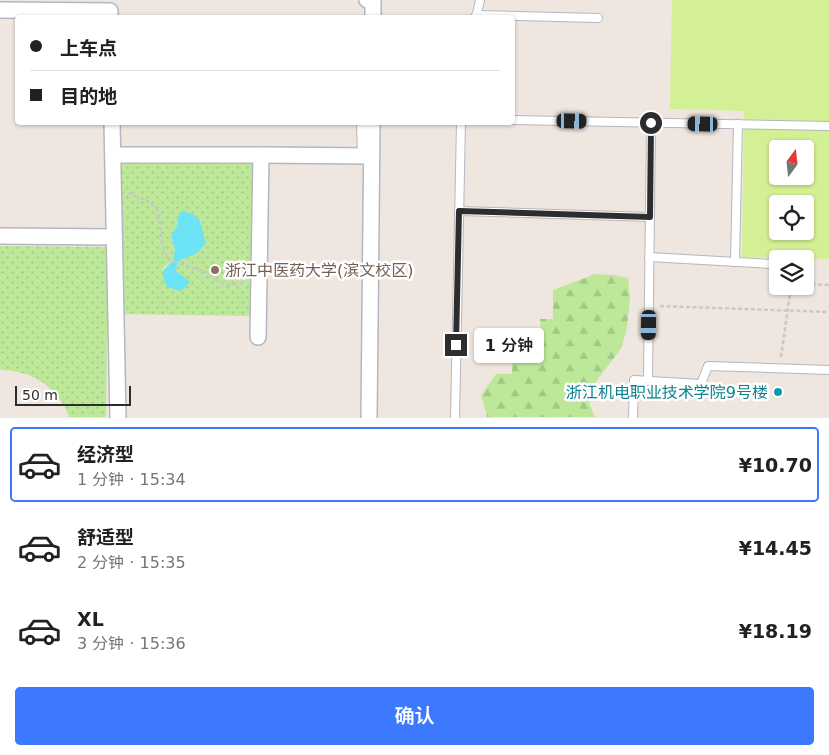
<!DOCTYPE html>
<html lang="zh">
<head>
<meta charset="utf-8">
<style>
  body { margin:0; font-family:"DejaVu Sans","Noto Sans SC",sans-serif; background:#f2f2f2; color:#202124; height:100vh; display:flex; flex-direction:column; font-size:19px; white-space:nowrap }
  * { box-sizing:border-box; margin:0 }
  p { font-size:16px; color:#757577 }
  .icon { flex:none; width:28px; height:28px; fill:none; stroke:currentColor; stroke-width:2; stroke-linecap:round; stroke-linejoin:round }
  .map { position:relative; height:418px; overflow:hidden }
  .panel { display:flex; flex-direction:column; background:#fff; flex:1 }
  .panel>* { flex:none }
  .hud { position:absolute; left:15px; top:15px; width:500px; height:110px; border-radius:5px; box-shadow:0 1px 4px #0004; display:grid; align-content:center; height:110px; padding:0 15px; background:#fff }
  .needle { width:32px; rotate:15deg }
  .tools { position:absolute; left:769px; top:140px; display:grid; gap:10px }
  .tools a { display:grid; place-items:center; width:45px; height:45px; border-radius:5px; background:#fff; box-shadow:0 1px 4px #0004; font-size:25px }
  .scale { position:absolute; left:15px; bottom:12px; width:116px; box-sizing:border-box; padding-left:5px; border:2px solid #2d2d2d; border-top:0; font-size:14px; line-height:18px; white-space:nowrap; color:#2d2d2d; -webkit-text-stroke:4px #fff; paint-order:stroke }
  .end { position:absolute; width:22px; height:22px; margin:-11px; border:6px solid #2d2d2d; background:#fff; box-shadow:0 0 0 2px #fff }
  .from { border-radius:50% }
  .bubble { position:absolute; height:35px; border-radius:5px; background:#fff; box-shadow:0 1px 4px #0004; font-size:16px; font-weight:600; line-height:35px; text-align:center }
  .car { position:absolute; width:15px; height:30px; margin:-15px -8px; border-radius:6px; box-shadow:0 0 4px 1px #0007; background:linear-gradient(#222 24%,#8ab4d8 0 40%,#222 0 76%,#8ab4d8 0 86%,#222 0) }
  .hud b { display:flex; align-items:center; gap:18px; height:48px; font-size:19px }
  .hud b+b { border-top:1px solid #e0e0e0 }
  .hud i { width:12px; height:12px; background:#202124 }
  ul { padding:9px 0 0; list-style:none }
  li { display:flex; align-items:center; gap:15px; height:75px; margin:0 10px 8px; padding:0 5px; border:2px solid transparent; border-radius:5px }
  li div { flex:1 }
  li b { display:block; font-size:19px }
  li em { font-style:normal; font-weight:600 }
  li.current { border-color:#3c79ff }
  li>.icon { width:45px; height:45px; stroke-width:1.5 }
  .action { display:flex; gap:10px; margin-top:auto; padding:10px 15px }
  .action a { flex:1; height:58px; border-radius:5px; background:#3c79ff; color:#fff; font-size:20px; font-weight:600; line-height:58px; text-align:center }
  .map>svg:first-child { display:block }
  .grass { fill:url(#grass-dots); fill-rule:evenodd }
  .forest { fill:url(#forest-firs) }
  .pitch { fill:#d4f094; fill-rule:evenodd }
  .water { fill:#6de3f6 }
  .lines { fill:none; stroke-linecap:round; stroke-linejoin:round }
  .service-casing { stroke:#b3b7c1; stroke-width:10 }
  .minor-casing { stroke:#b3b7c1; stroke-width:18 }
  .path { stroke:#c8c8c8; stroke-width:2.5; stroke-dasharray:4 2.5; stroke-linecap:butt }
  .service { stroke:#fff; stroke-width:8 }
  .minor { stroke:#fff; stroke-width:15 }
  .route { stroke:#2d2d2d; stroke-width:6 }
  .education-dot { fill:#8d6e63; stroke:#fff; stroke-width:2 }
  .culture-dot { fill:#0f9aa8; stroke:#fff; stroke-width:2 }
  .labels { text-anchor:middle; stroke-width:5; stroke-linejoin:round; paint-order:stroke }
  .education-label { font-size:16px; fill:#785e54; stroke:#fff; text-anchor:start }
  .culture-label { font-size:16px; fill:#0d838f; stroke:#fff; text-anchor:end }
</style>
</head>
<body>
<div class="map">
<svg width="829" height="418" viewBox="0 0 829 418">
  <defs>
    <pattern id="grass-dots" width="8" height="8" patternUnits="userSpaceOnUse" patternTransform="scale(1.25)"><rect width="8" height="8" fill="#bee899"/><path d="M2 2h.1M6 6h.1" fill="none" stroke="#a4c784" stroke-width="1.8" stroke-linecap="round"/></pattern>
    <pattern id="forest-firs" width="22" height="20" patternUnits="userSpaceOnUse" patternTransform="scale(1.25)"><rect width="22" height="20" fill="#bee899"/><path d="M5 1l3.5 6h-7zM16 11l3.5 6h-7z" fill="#a4c784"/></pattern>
  </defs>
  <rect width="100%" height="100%" fill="#efe6df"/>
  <!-- grass -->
  <g class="grass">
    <path d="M120,159L255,161L253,316L118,314ZM179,213L201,221L202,235L205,239L198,252C185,258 179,256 176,271L180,276L188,279L163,272L164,267L173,261L175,250L171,236L177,225Z"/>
    <path d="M0,246L108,247L106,417H69C59,387 31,370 0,370Z"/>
  </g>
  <!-- forest -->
  <polygon class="forest" points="595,274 613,275 628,278 630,299 627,328 621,349 597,380 589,403 595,417 487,417 481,395 496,374 512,374 512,348 541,337 540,319 553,319 553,290"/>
  <!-- pitch -->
  <path class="pitch" d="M672,0H829V259L742,257L744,111L670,109ZM778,149H805V176H778ZM778,204H805V231H778Z"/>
  <!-- water -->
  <path class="water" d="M184,211C207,219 198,223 206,242C204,245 201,249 198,252C187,261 179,253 176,271L190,282L186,287L181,291L167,287C160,273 162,270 173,261L175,250L171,236L177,225L179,213Z"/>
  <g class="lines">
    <!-- service casing -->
    <g class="service-casing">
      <g id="service">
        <polyline points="476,15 598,18"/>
        <polyline points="476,18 480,0"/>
        <polyline points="512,120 829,126"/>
        <polyline points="361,122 362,156"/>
        <polyline points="459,211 650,217"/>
        <polyline points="649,257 771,264"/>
        <polyline points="735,262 738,124"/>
        <polyline points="648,381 651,123"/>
        <polyline points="455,418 461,122"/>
        <polyline points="633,418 634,380 701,384 708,366 829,370"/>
      </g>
    </g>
    <!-- minor casing -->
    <g class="minor-casing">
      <g id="minor">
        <polyline points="367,0 373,1 373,18"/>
        <polyline points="0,10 110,11 110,18"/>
        <polyline points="112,122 118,418"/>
        <polyline points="113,155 261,155 371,156"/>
        <polyline points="0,236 114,237"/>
        <polyline points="258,337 261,155"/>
        <polyline points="369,418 372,122"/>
      </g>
    </g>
    <!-- path -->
    <g class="path">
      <polyline points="128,193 150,202 159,213 161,239 165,253 170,260 180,264 206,272 216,280 227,285 244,283"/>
      <polyline points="805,284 829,285"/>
      <polyline points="660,306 829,312"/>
      <polyline points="781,357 791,286"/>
    </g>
    <!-- service -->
    <use href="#service" class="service"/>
    <!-- minor -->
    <use href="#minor" class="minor"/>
  </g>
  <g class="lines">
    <!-- route -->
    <polyline class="route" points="456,345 459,211 650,217 651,123"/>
  </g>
  <!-- markers -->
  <circle class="education-dot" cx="215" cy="270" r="5"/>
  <circle class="culture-dot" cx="778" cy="392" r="5"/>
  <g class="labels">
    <!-- education labels -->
    <g class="education-label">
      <text x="225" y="276">浙江中医药大学(滨文校区)</text>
    </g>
    <!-- culture labels -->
    <g class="culture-label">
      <text x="768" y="398">浙江机电职业技术学院9号楼</text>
    </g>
  </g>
</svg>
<div class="tools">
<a><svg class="needle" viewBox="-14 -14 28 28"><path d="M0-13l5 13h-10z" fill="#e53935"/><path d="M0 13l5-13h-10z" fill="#757577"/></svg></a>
<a><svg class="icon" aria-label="locate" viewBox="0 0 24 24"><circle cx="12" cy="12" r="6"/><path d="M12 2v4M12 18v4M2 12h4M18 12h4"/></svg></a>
<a><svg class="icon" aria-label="layers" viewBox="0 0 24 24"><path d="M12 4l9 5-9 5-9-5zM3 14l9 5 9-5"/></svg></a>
</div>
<div class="scale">50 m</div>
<i class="end from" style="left:651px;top:123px"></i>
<i class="end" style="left:456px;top:345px"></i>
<div class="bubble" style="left:474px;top:328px;width:70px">1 分钟</div>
<i class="car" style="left:572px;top:121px;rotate:91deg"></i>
<i class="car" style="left:703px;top:124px;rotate:271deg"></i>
<i class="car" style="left:649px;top:325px;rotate:181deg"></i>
<div class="hud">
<b><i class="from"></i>上车点</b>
<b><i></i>目的地</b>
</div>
</div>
<section class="panel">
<ul>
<li class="current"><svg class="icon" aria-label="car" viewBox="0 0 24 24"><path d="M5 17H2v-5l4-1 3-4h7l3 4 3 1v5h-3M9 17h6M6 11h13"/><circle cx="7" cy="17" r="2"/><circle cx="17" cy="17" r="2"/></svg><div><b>经济型</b><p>1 分钟 · 15:34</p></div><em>¥10.70</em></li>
<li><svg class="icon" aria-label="car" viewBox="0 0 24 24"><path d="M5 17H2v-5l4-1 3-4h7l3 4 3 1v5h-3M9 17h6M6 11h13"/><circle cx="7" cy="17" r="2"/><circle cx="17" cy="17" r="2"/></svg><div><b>舒适型</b><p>2 分钟 · 15:35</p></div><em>¥14.45</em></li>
<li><svg class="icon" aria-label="car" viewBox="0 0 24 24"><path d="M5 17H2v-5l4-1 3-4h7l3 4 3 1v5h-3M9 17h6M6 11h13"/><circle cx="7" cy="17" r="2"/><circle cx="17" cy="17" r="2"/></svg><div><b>XL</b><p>3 分钟 · 15:36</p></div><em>¥18.19</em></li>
</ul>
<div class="action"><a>确认</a></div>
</section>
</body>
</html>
